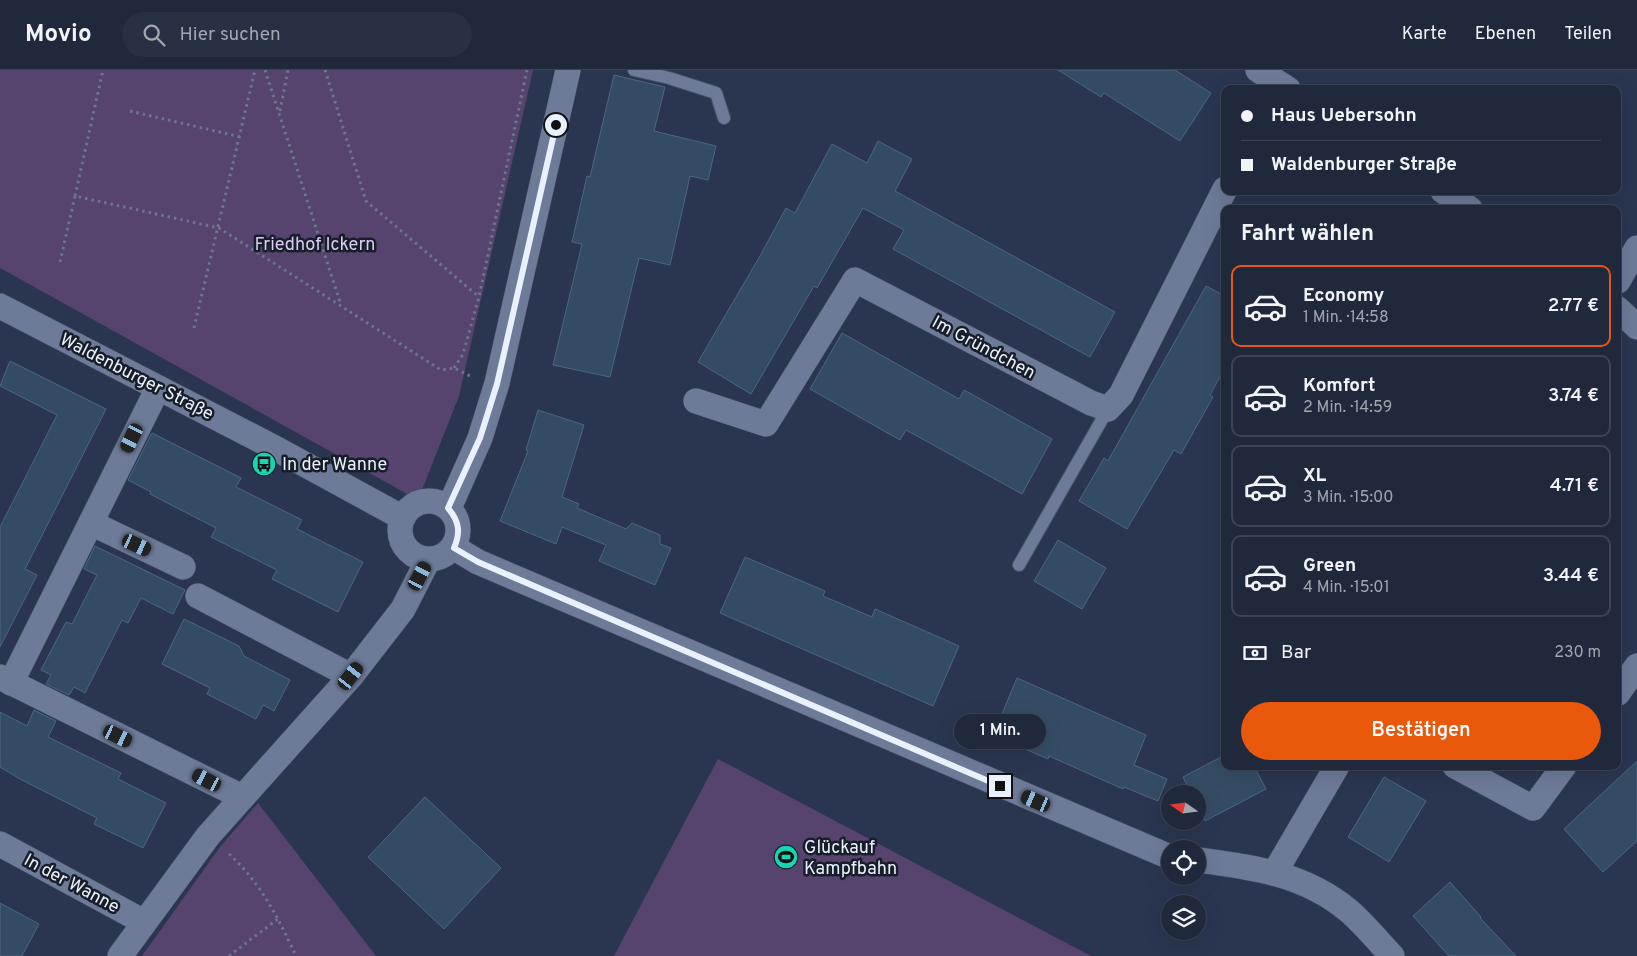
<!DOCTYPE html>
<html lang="de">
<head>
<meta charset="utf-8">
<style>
  body { margin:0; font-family:Overpass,sans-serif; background:#283043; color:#f1f3f6; height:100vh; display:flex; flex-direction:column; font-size:19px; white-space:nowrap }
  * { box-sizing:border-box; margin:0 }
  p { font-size:16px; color:#a2a6af }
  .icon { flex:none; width:28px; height:28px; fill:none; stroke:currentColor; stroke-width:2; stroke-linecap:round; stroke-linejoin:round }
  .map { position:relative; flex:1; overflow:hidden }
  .sheet { position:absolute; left:1221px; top:135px; width:400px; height:565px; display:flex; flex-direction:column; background:#20283c; border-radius:10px; box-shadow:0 5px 20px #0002,0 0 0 1px #3d4456 }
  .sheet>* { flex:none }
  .hud { position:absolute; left:1221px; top:15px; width:400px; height:110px; border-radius:10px; box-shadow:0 5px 20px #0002,0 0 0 1px #3d4456; display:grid; align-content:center; height:110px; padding:0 20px; background:#20283c }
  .needle { width:32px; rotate:284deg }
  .tools { position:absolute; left:1161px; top:715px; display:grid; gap:10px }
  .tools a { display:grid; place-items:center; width:45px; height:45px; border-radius:50%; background:#20283c; box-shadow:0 5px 20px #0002,0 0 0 1px #3d4456; font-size:25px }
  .end { position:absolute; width:22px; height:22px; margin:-11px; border:6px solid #eaf1fe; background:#111; box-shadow:0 0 0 2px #111 }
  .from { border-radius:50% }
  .bubble { position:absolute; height:35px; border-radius:18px; background:#20283c; box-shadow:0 5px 20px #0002,0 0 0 1px #3d4456; font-size:16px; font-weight:600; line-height:35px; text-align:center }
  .car { position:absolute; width:15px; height:30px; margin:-15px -8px; border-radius:6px; box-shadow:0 0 4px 1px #0007; background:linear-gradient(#222 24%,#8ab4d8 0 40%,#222 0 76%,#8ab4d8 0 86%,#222 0) }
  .hud b { display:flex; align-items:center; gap:18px; height:48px; font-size:19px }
  .hud b+b { border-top:1px solid #3d4456 }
  .hud i { width:12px; height:12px; background:#f1f3f6 }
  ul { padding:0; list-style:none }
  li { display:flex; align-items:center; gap:15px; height:82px; margin:0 10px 8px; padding:0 10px; border:2px solid #3d4456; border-radius:10px }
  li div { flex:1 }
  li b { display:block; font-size:19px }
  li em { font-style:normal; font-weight:600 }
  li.active { border-color:#ea580c }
  li>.icon { width:45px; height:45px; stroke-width:1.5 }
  h2 { padding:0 20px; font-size:22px; line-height:60px }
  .pay { display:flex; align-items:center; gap:12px; height:55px; padding:0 20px; font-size:19px }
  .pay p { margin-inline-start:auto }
  .button { display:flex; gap:10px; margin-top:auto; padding:10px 20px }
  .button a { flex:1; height:58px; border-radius:30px; background:#ea580c; color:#fff; font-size:20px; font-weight:600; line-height:58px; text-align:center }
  header { display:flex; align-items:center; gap:30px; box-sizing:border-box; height:70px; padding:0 25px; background:#20283c; border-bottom:1px solid #3d4456 }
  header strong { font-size:24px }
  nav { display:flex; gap:28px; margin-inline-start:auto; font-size:18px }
  .search { width:350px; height:45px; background:#283043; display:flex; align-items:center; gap:12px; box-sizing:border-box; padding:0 18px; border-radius:28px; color:#a2a6af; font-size:19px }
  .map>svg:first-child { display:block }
  .green { fill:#56446f }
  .building { fill:#344c63; stroke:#4d667e }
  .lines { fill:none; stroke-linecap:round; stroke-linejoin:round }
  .lane-casing { stroke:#475065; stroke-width:14 }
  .street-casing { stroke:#475065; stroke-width:26 }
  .path { stroke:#6c768c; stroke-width:3; stroke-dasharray:2.5 4; stroke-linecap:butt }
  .lane { stroke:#6d7b99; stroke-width:12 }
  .street { stroke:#6d7b99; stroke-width:25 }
  .route { stroke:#eaf1fe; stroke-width:6 }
  .labels { text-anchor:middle; stroke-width:5; stroke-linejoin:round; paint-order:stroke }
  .park-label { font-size:18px; fill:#dbccf3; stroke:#181e29 }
  .street-label { font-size:18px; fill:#eaf1fe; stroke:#181e29 }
  .poi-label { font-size:18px; fill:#eaf1fe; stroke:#181e29; text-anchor:start }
</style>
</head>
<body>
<header>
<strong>Movio</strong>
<div class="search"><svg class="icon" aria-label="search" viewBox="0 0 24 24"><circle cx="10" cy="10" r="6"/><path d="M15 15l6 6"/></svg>Hier suchen</div>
<nav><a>Karte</a><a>Ebenen</a><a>Teilen</a></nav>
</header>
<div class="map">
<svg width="1637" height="886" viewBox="0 0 1637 886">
  <rect width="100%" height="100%" fill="#2a3650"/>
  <!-- green -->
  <g class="green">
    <polygon points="0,0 533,0 459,326 418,430 0,198"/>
    <polygon points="718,689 1091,886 614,886"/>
    <polygon points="258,733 376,886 142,886 220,777"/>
  </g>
  <!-- building -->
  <g class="building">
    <polygon points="1058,0 1175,0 1211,23 1180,71 1104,23 1101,27"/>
    <polygon points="614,5 665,17 654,61 716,76 708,110 690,106 670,195 639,188 610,307 553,295 582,174 572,172 587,106 590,107"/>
    <polygon points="878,71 912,89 895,121 1115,242 1090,287 893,179 904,160 863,138 817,218 814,216 751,324 698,292 760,186 786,138 795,143 832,74 867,93"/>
    <polygon points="1206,216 1225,226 1225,298 1210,325 1213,327 1181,384 1174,380 1127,459 1079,431 1104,388 1108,391"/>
    <polygon points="842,263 959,329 964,320 1052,369 1022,424 906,360 900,370 810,319"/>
    <polygon points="10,291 106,339 25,499 37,505 0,577 0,457 57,345 0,316"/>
    <polygon points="538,340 584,355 562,427 579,434 577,438 626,459 632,453 660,465 660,474 671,478 655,515 599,491 606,475 562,457 556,474 500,451 528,381 526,380"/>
    <polygon points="152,363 241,408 236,417 302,450 297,459 363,492 338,542 272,509 277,500 211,467 216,458 150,424 151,422 128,410"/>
    <polygon points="1058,470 1106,498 1082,539 1034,511"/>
    <polygon points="95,476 185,520 173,544 141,528 128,553 122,550 85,623 74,617 69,625 46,614 51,605 41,600 66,552 72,554 97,505 84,499"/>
    <polygon points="745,487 825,521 823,526 872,547 875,539 959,576 933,636 720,543"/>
    <polygon points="184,549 239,576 244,586 290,610 274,641 263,635 256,649 207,624 210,618 162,594"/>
    <polygon points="1017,608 1146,665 1134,695 1167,709 1158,731 1124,717 1123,719 1049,686 1048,689 993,665"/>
    <polygon points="34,640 56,651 48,667 121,703 118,709 166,733 143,778 94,754 97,748 20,709 0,697 0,642 27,656"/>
    <polygon points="1225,685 1225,696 1254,696 1266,719 1205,751 1198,736 1198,724 1191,724 1183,707"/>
    <polygon points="1637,691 1637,771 1603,802 1564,759"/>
    <polygon points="1384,707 1426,731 1389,792 1348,767"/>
    <polygon points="425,727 501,798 444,859 368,787"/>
    <polygon points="1450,812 1481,847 1480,848 1516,886 1449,886 1413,846"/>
    <polygon points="0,833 39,854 22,886 0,886"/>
  </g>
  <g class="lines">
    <!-- lane casing -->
    <g class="lane-casing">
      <g id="lane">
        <polyline points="634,0 669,8 716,23 724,48"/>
        <polyline points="1019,495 1108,339"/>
      </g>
    </g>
    <!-- street casing -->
    <g class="street-casing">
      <g id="street">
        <polyline points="1258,0 1288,19"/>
        <polyline points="1443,121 1470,139"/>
        <polyline points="1618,211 1637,178"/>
        <polyline points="0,236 273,377 403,448"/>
        <polyline points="1618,239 1637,257"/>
        <polyline points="696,331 766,354 855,210 1091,333 1108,339 1121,325 1225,119"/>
        <circle cx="429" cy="460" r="29"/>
        <polyline points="449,438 480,368 497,313 568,0"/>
        <polyline points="91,453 183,497"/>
        <polyline points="453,477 478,492 1170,787"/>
        <polyline points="198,526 351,606"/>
        <polyline points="0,607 242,727"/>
        <polyline points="11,613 158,318"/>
        <polyline points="1618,623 1637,596"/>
        <polyline points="1455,696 1533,738 1564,696"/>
        <polyline points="0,774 144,852"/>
        <path d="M1198,790C1253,797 1305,804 1349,841C1364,854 1378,871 1392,886"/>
        <polyline points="1275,802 1337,696"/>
        <polyline points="120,886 208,766 351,606 403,539 428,490"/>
      </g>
    </g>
    <!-- path -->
    <g class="path">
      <polyline points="265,0 341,235"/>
      <polyline points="325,0 366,131 479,227"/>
      <polyline points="130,41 241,67"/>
      <polyline points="280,41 288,0"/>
      <polyline points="75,126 103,0"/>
      <polyline points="60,192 75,126 219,158 441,300 454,298 470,306"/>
      <polyline points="194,258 255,0"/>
      <polyline points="454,298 463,284 479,227 527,0"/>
      <path d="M229,784C260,812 279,849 296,886"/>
      <polyline points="229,886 279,848"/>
    </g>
    <!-- lane -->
    <use href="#lane" class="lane"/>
    <!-- street -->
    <use href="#street" class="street"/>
  </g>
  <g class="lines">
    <!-- route -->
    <path class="route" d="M556,55L497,314L480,368L448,438C459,451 461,462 454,478L478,492L1000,716"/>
  </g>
  <!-- icons -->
  <defs>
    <g id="bus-disc" transform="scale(1.25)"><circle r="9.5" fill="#16d5b3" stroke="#181e29"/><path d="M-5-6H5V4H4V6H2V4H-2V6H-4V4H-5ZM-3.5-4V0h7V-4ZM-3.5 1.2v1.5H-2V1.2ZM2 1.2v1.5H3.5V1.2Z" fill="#111"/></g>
    <g id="stadium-disc" transform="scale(1.25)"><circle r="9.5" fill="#16d5b3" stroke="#181e29"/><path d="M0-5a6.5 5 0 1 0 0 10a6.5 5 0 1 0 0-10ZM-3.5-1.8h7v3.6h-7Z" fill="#111"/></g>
  </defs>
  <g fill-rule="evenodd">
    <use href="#bus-disc" x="264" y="394"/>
    <use href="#stadium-disc" x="786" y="787"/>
  </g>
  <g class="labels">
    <!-- park labels -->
    <g class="park-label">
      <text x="315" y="180">Friedhof Ickern</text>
    </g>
    <!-- street labels -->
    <g class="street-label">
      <text transform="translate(984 277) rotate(28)" y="6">Im Gründchen</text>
      <text transform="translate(137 306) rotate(27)" y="6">Waldenburger Straße</text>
      <text transform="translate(72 813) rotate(28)" y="6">In der Wanne</text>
    </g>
    <!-- poi labels -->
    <g class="poi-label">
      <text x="282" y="400">In der Wanne</text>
      <text x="804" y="783">Glückauf<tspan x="804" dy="21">Kampfbahn</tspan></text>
    </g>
  </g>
</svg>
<div class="tools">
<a><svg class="needle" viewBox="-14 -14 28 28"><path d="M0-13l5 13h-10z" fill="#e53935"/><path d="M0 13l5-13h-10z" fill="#a2a6af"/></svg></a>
<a><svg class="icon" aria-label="locate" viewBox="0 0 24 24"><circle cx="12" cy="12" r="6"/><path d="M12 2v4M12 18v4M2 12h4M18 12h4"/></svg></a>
<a><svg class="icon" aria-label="layers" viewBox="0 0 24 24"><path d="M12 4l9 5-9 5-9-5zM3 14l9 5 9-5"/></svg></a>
</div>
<i class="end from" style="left:556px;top:55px"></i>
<i class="end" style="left:1000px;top:716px"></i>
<div class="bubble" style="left:954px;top:644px;width:92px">1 Min.</div>
<i class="car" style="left:132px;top:368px;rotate:206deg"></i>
<i class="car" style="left:137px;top:475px;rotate:115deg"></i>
<i class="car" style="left:420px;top:506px;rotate:28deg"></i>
<i class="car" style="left:351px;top:606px;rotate:38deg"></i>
<i class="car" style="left:118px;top:666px;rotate:116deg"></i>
<i class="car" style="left:207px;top:710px;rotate:297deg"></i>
<i class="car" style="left:1036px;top:731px;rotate:293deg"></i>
<div class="hud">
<b><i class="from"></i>Haus Uebersohn</b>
<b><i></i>Waldenburger Straße</b>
</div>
<section class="sheet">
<h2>Fahrt wählen</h2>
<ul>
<li class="active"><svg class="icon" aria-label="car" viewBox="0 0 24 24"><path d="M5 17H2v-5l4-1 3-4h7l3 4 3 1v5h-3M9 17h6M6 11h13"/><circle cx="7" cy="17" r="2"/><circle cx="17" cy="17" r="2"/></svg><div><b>Economy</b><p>1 Min. · 14:58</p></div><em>2.77 €</em></li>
<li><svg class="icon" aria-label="car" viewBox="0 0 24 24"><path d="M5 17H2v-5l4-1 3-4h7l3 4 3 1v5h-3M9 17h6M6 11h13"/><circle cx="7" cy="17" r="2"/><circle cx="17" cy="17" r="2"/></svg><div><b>Komfort</b><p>2 Min. · 14:59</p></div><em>3.74 €</em></li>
<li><svg class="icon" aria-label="car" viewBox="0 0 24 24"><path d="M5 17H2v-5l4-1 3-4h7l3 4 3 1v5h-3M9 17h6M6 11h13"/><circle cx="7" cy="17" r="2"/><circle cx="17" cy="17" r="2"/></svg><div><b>XL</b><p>3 Min. · 15:00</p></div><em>4.71 €</em></li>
<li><svg class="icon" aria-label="car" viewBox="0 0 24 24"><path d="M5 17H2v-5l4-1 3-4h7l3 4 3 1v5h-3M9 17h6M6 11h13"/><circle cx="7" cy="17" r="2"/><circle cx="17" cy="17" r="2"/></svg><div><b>Green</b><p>4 Min. · 15:01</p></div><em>3.44 €</em></li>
</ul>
<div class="pay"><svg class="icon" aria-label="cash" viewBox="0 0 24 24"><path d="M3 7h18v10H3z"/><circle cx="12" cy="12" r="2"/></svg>Bar<p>230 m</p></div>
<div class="button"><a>Bestätigen</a></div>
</section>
</div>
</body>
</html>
